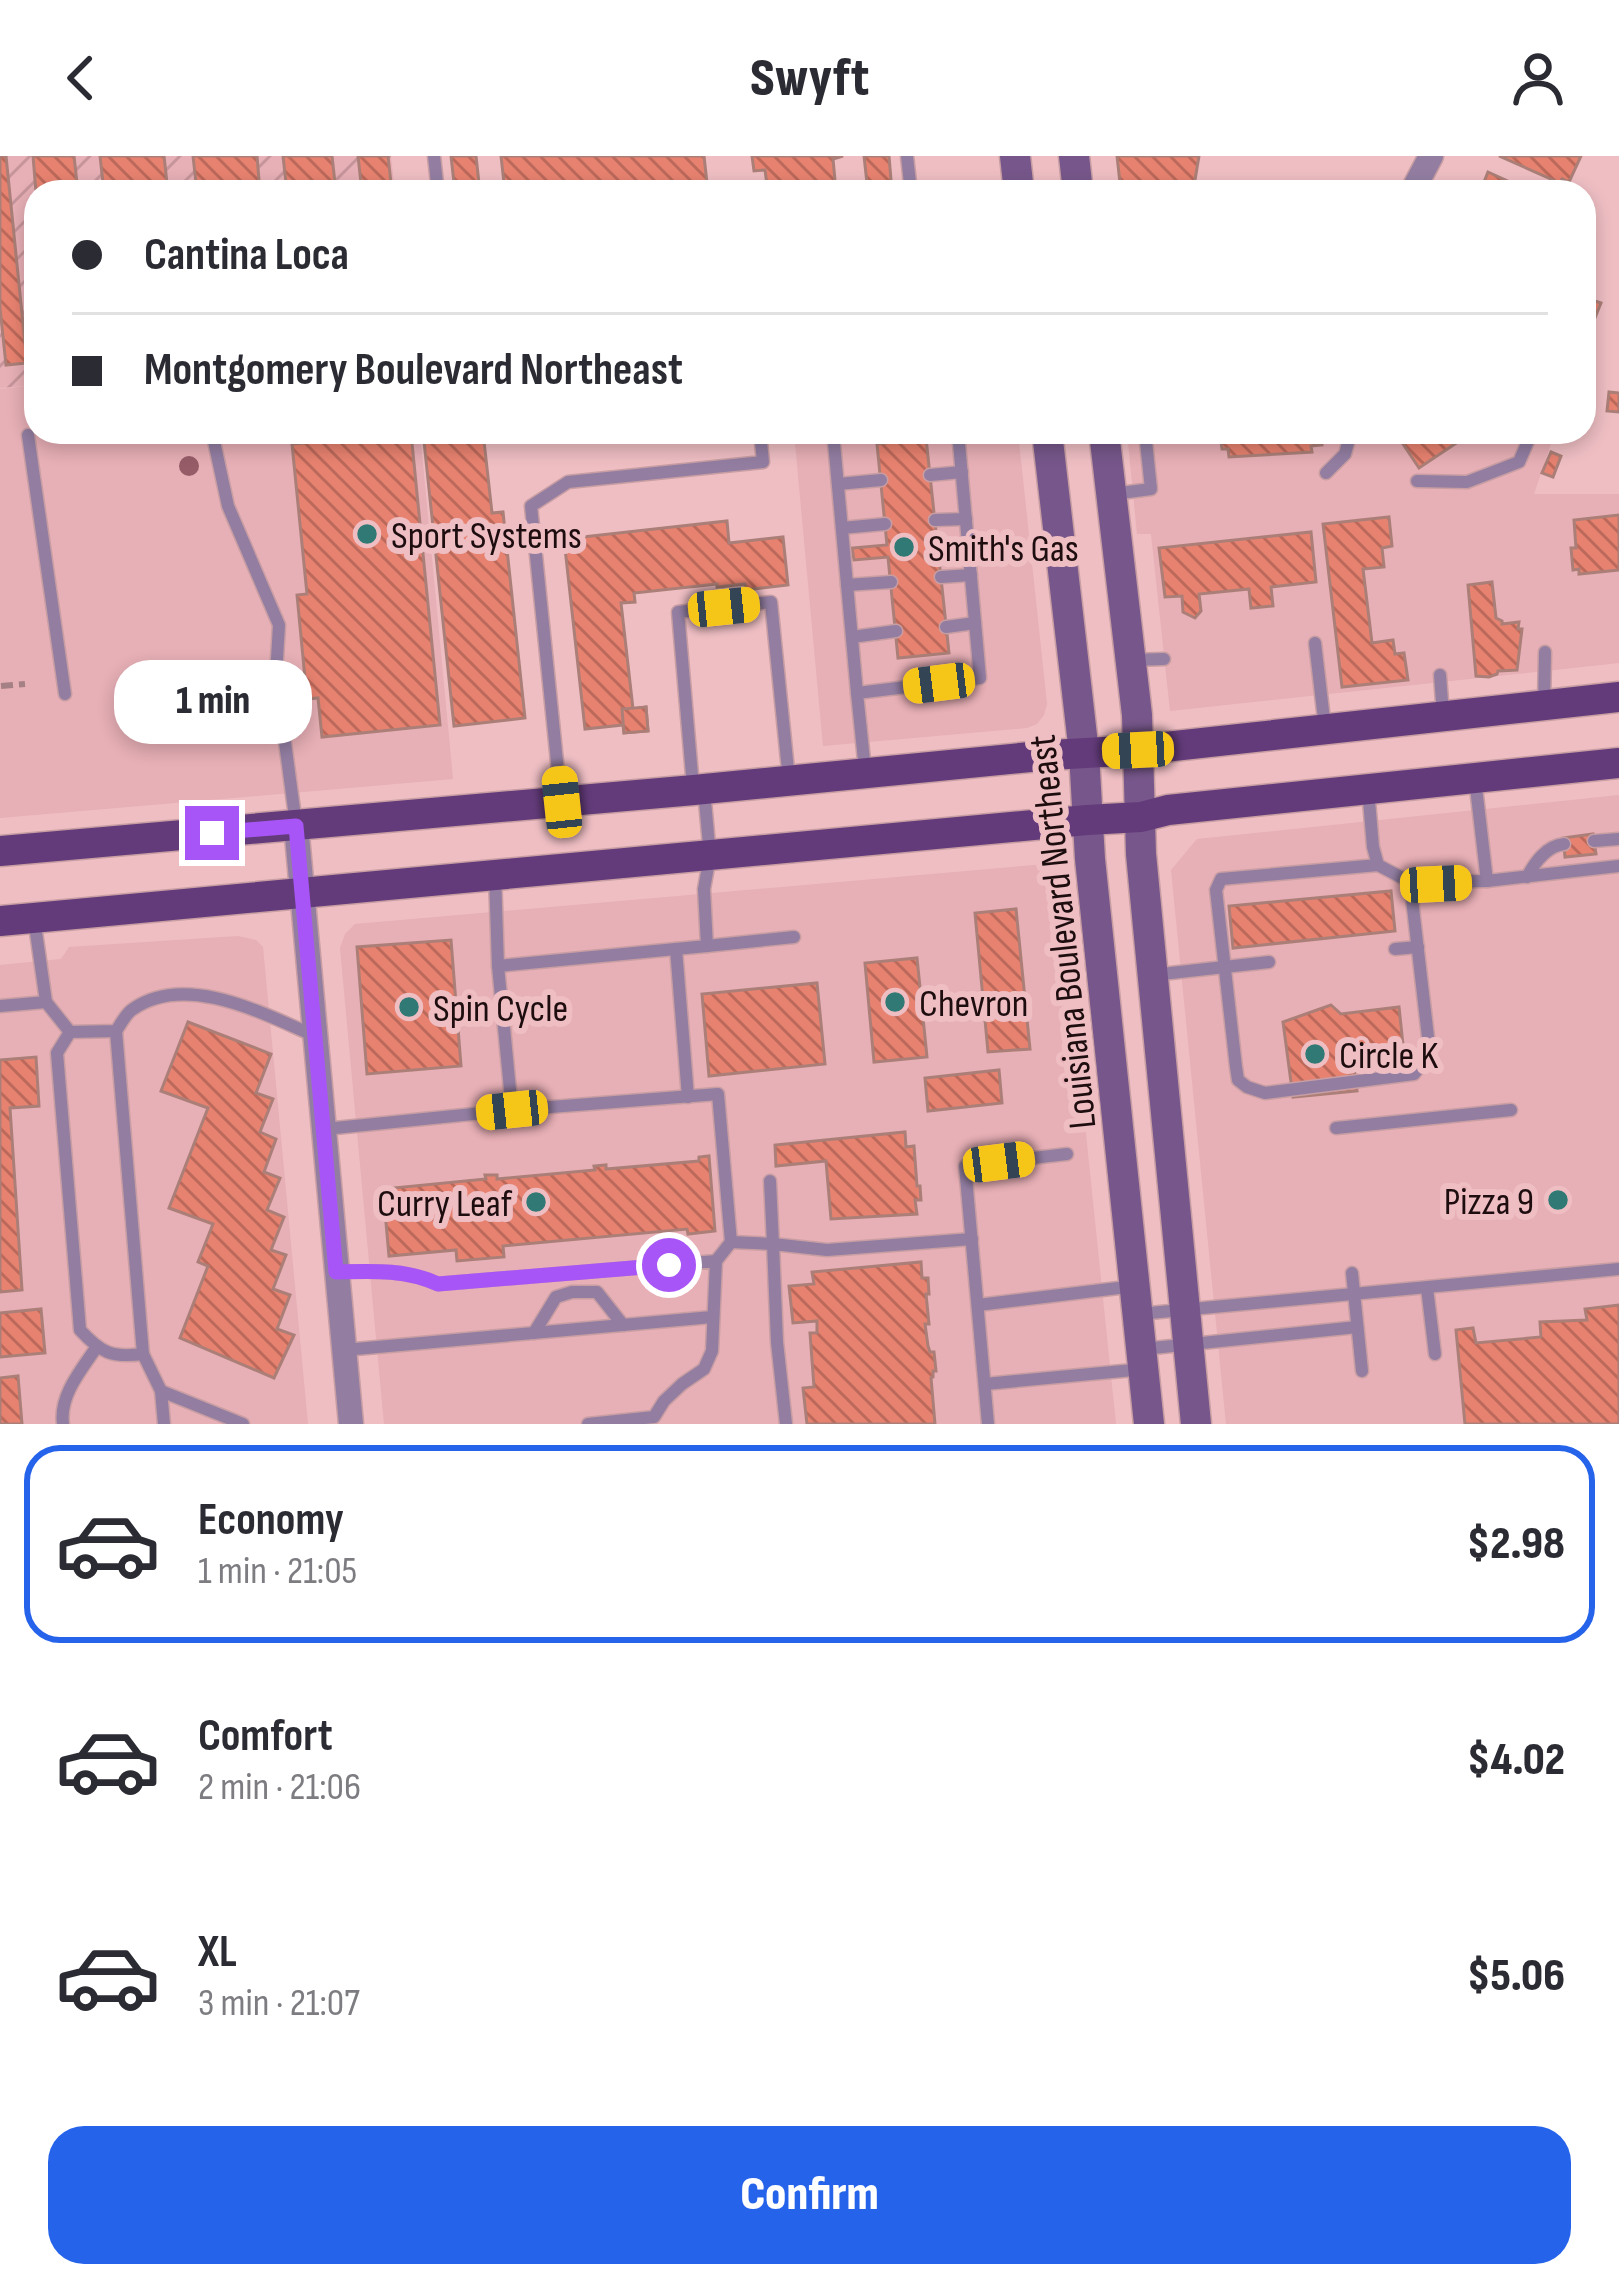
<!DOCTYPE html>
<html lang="en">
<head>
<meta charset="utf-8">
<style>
  body { margin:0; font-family:"Sofia Sans Condensed",sans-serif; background:#f7f7f7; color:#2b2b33; height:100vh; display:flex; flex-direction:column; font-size:45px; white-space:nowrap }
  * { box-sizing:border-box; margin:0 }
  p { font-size:39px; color:#7c7c81 }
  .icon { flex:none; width:66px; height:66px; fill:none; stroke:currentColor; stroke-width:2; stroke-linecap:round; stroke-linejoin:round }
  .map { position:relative; height:1268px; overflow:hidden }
  .panel { display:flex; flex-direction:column; background:#fff; flex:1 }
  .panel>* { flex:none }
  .guide { position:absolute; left:24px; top:24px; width:1572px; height:264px; border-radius:36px; box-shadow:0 6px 18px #0003; display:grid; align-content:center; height:264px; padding:0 48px; background:#fff }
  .end { position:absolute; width:54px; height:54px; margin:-27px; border:15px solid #a855f7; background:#fff; box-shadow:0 0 0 6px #fff }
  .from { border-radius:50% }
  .bubble { position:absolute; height:84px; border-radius:36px; background:#fff; box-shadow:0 6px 18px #0003; font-size:39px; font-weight:800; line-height:84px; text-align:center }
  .car { position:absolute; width:36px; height:72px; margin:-36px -18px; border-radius:15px; box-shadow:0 0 9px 3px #0007; background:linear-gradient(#f5c518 24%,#345 0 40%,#f5c518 0 76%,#345 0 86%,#f5c518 0) }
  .guide b { display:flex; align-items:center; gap:42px; height:114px; font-size:45px }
  .guide b+b { border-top:3px solid #e1e1e2 }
  .guide i { width:30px; height:30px; background:#2b2b33 }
  ul { padding:21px 0 0; list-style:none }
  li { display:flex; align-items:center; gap:36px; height:198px; margin:0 24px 18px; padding:0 24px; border:6px solid transparent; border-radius:36px }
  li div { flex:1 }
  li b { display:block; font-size:45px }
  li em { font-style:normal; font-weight:800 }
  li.current { border-color:#2563eb }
  li>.icon { width:108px; height:108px; stroke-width:1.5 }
  .primary-button { display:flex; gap:24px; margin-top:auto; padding:24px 48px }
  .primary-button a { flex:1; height:138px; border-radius:36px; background:#2563eb; color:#fff; font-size:48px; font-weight:800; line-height:138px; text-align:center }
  header { display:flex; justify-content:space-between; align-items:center; height:156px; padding:0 48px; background:#fff; font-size:54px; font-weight:800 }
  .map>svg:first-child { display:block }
  .built { fill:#e7afb6 }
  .industrial { fill:url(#industrial-furrows) }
  .building { fill:url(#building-back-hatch); stroke:#ab7f77; stroke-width:3 }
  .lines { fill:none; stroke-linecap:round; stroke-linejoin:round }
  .lane-casing { stroke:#c89ea3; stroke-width:15 }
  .street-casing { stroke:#c89ea3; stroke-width:27 }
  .secondary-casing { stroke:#c89ea3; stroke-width:33 }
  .primary-casing { stroke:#c89ea3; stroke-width:33 }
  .path { stroke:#a58084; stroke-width:6; stroke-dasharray:12 6; stroke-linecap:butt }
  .lane { stroke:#937ea2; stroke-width:12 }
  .street { stroke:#937ea2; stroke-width:24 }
  .secondary { stroke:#77578b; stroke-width:30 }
  .primary { stroke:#633b7a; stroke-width:30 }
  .tree { fill:#965d68 }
  .route { stroke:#a855f7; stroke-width:15 }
  .poi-dot { fill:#307975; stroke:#eebec3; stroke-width:4.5 }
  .labels { text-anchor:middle; stroke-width:12; stroke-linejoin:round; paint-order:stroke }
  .poi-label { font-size:39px; fill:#1d0d0f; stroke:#eebec3; text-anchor:start }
  .street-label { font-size:39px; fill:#1d0d0f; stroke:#eebec3 }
</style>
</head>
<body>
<header><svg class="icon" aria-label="back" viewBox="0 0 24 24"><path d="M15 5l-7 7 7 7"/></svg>Swyft<svg class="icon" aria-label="person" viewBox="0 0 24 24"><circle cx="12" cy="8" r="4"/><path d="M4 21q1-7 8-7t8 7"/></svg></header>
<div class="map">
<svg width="1619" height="1268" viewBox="0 0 1619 1268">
  <defs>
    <pattern id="industrial-furrows" width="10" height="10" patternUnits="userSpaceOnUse" patternTransform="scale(3)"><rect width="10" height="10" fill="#e7afb6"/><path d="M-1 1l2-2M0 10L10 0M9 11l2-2" fill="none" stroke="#c6959b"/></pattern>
    <pattern id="building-back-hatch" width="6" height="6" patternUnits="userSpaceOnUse" patternTransform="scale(3)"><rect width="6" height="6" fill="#e88270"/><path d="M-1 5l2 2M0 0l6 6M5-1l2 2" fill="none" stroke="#bb695a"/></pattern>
  </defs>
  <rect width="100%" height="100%" fill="#eebec3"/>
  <!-- built -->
  <g class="built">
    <polygon points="36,229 36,276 420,276 453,623 0,662 0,233"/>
    <polygon points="794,276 1018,276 1047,548 1044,559 1037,568 1027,572 823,590"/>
    <polygon points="1127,276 1555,276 1534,338 1619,338 1619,507 1170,555 1151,378 1137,378"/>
    <polygon points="1619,639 1619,1268 1226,1268 1171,714 1197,683"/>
    <polygon points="1046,708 1055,708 1059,717 1116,1268 384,1268 340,792 345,778 355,768"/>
    <polygon points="238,780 256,784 263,791 308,1268 0,1268 0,809 61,803 69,791"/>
  </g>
  <!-- industrial -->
  <polygon class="industrial" points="0,0 391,0 395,36 36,36 36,229 0,232"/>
  <!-- building -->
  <g class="building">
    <polygon points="0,0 6,0 27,207 6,209 0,152"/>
    <polygon points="33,0 74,0 78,36 36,36"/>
    <polygon points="100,0 164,0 168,36 104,36"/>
    <polygon points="193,0 257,0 260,36 197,36"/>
    <polygon points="283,0 332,0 336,36 287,36"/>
    <polygon points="358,0 388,0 392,36 362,36"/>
    <polygon points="451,0 476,0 480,36 455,36"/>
    <polygon points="501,0 704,0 708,36 505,36"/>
    <polygon points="752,0 843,0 833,3 836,35 768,36 765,14 754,15"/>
    <polygon points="864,0 889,0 892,36 868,36"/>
    <polygon points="1117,0 1199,0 1193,36 1121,36"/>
    <polygon points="1499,0 1581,0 1569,26 1562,23 1560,27"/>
    <polygon points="1488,16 1532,36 1480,36"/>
    <polygon points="1589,143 1601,147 1592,169 1584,166 1584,157"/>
    <polygon points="1609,236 1619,237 1619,256 1607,255"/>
    <polygon points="423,276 483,276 492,357 503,356 525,562 454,570"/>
    <polygon points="1310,276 1310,280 1321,279 1322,289 1311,290 1312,296 1229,301 1228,293 1222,293 1220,278 1227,276"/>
    <polygon points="1395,276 1455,276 1461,284 1419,312"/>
    <polygon points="411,277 440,569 322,581 318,542 307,543 297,439 307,438 292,288"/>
    <polygon points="926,282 949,497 898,502 888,401 854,404 852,392 887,389 877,288"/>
    <polygon points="1551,296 1561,300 1553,321 1542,317"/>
    <polygon points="1619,359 1619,414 1579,418 1579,413 1573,414 1571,392 1576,392 1574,364"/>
    <polygon points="1389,361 1392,390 1382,392 1384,411 1363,413 1372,487 1393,484 1395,498 1404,497 1408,524 1342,531 1323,368"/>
    <polygon points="727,365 729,387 783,381 788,429 746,434 745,428 717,431 717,428 634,437 635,446 621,447 633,553 646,551 648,575 624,577 623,569 585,573 564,383"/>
    <polygon points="1311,376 1316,426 1271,431 1273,450 1251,452 1249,433 1199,438 1201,455 1195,462 1183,456 1182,440 1165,441 1159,392"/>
    <polygon points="1492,426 1496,462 1502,465 1502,468 1519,466 1518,473 1522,473 1517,514 1498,515 1497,518 1489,521 1476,520 1468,429"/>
    <polygon points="646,551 648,575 624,577 622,553"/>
    <polygon points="1593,678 1596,698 1565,701 1563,682"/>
    <polygon points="1391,735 1395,775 1233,792 1229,750"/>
    <polygon points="1016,753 1030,893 988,896 975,757"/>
    <polygon points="451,784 461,910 367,918 357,791"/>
    <polygon points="917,802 927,901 874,906 865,807"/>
    <polygon points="817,827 825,908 709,920 702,838"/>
    <polygon points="1331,849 1341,858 1399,851 1405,908 1354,912 1357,935 1293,941 1283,866"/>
    <polygon points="188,866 271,898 256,937 273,943 260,976 276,983 264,1016 280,1022 267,1054 284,1061 271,1094 286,1099 273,1133 290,1139 277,1173 294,1179 274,1222 180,1182 208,1110 198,1106 213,1068 169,1052 208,952 161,935"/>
    <polygon points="36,901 39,950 10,952 22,1134 0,1136 0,904"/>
    <polygon points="999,914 1002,947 928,955 925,922"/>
    <polygon points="905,976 906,991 914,990 917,1030 920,1030 921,1044 915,1044 917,1058 831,1063 826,1005 776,1010 775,989"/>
    <polygon points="709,1000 715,1075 688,1078 687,1073 503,1090 504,1101 457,1105 456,1094 389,1100 383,1033 486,1023 485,1019 497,1019 497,1023 595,1014 594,1010 606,1009 606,1013 699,1005 699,1001"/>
    <polygon points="921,1106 922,1122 928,1122 929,1138 926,1138 929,1168 925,1168 928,1190 930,1196 934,1196 936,1215 933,1215 933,1221 931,1222 935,1268 807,1268 803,1232 814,1231 810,1177 817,1177 817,1165 793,1167 789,1130 814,1128 812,1116"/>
    <polygon points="1619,1149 1619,1268 1465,1268 1456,1174 1473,1172 1476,1187 1541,1181 1540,1166 1587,1164 1585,1153"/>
    <polygon points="41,1153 45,1197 0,1201 0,1157"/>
    <polygon points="18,1220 22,1268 0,1268 0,1222"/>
  </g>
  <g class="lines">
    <!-- lane casing -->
    <g class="lane-casing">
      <g id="lane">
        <polyline points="434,0 438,36"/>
        <polyline points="907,0 911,36"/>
        <polyline points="212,276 228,350 279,469 276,520 296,668"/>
        <polyline points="833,276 857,537"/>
        <polyline points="28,279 65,538"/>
        <polyline points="1326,317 1345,298 1351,276"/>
        <polyline points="930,319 962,316"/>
        <polyline points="1417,325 1467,326 1519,306 1532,276"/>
        <polyline points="838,328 881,324"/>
        <polyline points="1113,338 1151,333 1145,276"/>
        <polyline points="935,364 966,363"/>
        <polyline points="842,372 885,368"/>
        <polyline points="941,421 971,419"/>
        <polyline points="847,429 891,426"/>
        <polyline points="946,471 975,467"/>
        <polyline points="852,481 896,475"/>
        <polyline points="1315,487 1325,572"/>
        <polyline points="1132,504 1164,503"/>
        <polyline points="1440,519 1443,559"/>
        <polyline points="1544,548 1545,496"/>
        <polyline points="865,614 857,537 980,522 958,276"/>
        <polyline points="1475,623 1487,725 1619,710"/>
        <polyline points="693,631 678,456 771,446 789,624"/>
        <polyline points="1368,633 1373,691 1378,709 1410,726 1487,725"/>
        <polyline points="561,645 531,350 568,326 763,306 760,276"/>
        <polyline points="1594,685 1619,683"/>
        <polyline points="1378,709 1221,723 1216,734 1236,911 1238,924 1247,931 1265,937 1414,918 1424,905 1428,881 1410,726"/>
        <path d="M1527,721C1535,706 1546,690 1564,688"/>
        <polyline points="707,790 794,781"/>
        <polyline points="676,793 688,941"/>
        <polyline points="1395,793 1418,791"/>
        <polyline points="498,810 707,790 704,733 710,700 704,634"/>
        <polyline points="1153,819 1269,806"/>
        <path d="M46,846L70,876L116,875C121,868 126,857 133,853C186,816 264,858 315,880"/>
        <polyline points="0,850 46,846 34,762"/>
        <path d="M70,876L57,897L80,1174C101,1197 112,1202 143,1198L116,875"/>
        <polyline points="512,954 718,938 731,1086 716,1105"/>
        <polyline points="1336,972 1511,954"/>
        <polyline points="325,973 512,954 498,810 495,719"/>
        <polyline points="731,1086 773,1088 770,1025"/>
        <path d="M336,1116C372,1115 405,1113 438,1128L716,1105L712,1195L704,1213L682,1228L664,1245L654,1261L588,1268"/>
        <polyline points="1352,1117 1362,1215"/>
        <polyline points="1427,1132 1435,1198"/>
        <polyline points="978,1149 1135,1130"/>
        <polyline points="1139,1158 1619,1113"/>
        <polyline points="534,1177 556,1141 572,1136 597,1136 623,1169"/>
        <polyline points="1143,1193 1357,1171"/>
        <polyline points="344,1194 712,1161"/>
        <polyline points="143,1198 161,1235 164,1268"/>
        <polyline points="985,1228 1144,1213"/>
        <polyline points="161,1235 243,1268"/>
        <path d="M63,1268C59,1240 81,1214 96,1192"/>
        <polyline points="786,1268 777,1186 773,1088 827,1094 972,1083"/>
        <polyline points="988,1268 965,1010 1067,998"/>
      </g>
    </g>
    <!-- street casing -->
    <g class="street-casing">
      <g id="street">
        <polyline points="1412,36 1431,0"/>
        <polyline points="296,669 351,1268"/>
      </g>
    </g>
    <!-- secondary casing -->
    <g class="secondary-casing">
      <g id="secondary">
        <polyline points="1015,0 1019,36"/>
        <polyline points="1074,0 1078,36"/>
        <polyline points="1047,276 1084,597 1090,703 1149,1268"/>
        <polyline points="1104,276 1137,559 1141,698 1196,1268"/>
      </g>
    </g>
    <!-- primary casing -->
    <g class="primary-casing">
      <g id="primary">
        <polyline points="0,695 694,634 1051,599 1138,594 1619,541"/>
        <polyline points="0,765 1087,664 1141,661 1168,654 1619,607"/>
      </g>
    </g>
    <!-- path -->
    <polyline class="path" points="1,530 25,528"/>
    <!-- lane -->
    <use href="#lane" class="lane"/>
    <!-- street -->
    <use href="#street" class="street"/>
    <!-- secondary -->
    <use href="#secondary" class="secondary"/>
    <!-- primary -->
    <use href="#primary" class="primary"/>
  </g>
  <!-- trees -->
  <circle class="tree" cx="189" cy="310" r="10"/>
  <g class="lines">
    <!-- route -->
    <path class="route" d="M212,677L296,670L336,1116C371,1115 406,1113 438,1128L669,1109"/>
  </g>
  <!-- markers -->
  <g class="poi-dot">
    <circle cx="367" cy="378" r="12"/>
    <circle cx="904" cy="391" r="12"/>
    <circle cx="895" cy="846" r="12"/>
    <circle cx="409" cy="851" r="12"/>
    <circle cx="1315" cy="898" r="12"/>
    <circle cx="1558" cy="1044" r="12"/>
    <circle cx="536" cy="1046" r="12"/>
  </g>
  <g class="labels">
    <!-- poi labels -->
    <g class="poi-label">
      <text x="391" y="392">Sport Systems</text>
      <text x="928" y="405">Smith's Gas</text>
      <text x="919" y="860">Chevron</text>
      <text x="433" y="865">Spin Cycle</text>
      <text x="1339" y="912">Circle K</text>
      <text x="1534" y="1058" text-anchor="end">Pizza 9</text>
      <text x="512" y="1060" text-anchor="end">Curry Leaf</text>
    </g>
    <!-- street labels -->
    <g class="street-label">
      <text transform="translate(1061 776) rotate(-96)" y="14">Louisiana Boulevard Northeast</text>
    </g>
  </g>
</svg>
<i class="end from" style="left:669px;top:1109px"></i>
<i class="end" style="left:212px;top:677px"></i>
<div class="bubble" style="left:114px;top:504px;width:198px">1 min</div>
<i class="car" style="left:724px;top:451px;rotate:84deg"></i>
<i class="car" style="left:939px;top:527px;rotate:263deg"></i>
<i class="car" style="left:1138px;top:594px;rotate:267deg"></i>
<i class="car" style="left:562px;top:646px;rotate:354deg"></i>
<i class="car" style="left:1436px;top:728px;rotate:87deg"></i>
<i class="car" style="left:512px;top:954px;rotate:264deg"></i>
<i class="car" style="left:999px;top:1006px;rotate:83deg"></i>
<div class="guide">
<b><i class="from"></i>Cantina Loca</b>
<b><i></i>Montgomery Boulevard Northeast</b>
</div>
</div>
<section class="panel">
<ul>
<li class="current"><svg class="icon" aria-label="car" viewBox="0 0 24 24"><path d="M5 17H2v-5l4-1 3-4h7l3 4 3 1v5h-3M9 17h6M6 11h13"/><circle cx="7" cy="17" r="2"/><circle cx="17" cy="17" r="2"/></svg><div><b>Economy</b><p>1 min · 21:05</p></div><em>$2.98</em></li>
<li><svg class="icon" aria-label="car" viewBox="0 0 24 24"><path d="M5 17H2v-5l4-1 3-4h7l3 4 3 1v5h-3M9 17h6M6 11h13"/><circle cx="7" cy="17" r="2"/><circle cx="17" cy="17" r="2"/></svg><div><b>Comfort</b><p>2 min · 21:06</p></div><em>$4.02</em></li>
<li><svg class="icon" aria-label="car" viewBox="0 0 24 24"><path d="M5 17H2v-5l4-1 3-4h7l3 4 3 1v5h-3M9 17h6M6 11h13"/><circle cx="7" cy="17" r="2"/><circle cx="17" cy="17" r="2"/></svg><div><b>XL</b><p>3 min · 21:07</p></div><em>$5.06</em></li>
</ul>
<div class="primary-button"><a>Confirm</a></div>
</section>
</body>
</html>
